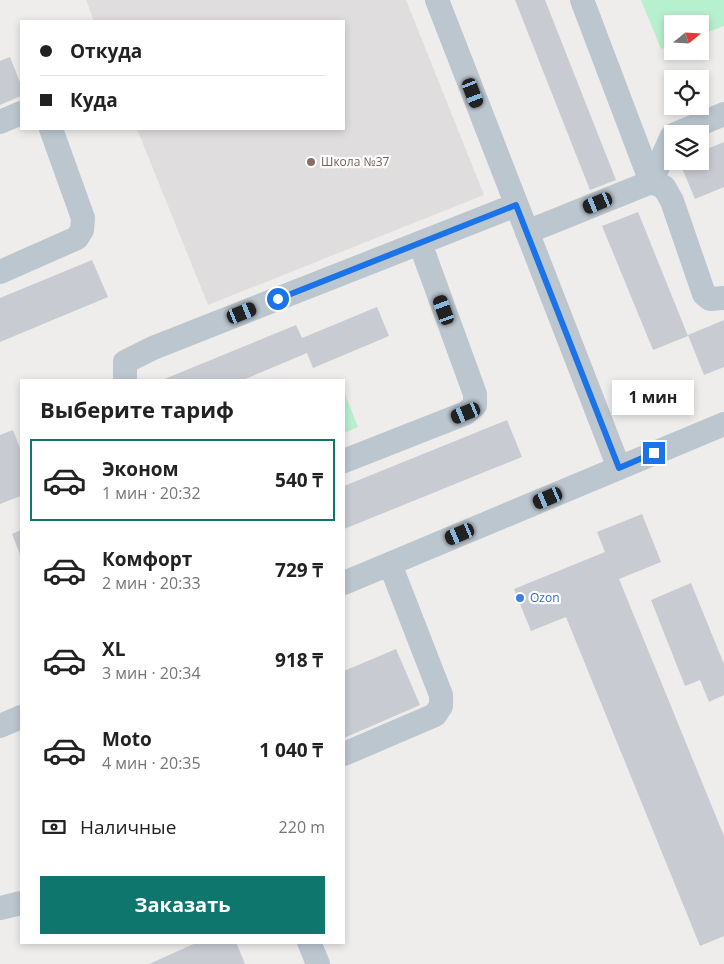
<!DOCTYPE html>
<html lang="ru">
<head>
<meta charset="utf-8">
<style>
  body { margin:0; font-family:"Open Sans",sans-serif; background:#f2f2f2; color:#222; height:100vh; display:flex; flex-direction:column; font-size:19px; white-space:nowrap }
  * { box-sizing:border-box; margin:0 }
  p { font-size:16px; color:#767676 }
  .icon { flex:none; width:28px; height:28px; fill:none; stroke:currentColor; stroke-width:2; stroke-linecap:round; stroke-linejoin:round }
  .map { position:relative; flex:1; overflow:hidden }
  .panel { position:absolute; left:20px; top:379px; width:325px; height:565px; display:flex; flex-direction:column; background:#fff; border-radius:0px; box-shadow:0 2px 8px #0003 }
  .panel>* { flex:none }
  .guide { position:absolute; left:20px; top:20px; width:325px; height:110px; border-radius:0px; box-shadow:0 2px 8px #0003; display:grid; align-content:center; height:110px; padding:0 20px; background:#fff }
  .needle { width:32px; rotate:72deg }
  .controls { position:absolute; left:664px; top:15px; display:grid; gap:10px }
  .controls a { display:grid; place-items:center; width:45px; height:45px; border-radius:0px; background:#fff; box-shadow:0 2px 8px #0003; font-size:25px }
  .end { position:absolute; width:22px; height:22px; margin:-11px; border:6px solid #1a73e8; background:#fff; box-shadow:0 0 0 2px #fff }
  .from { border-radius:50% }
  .bubble { position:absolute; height:35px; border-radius:0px; background:#fff; box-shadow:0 2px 8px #0003; font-size:16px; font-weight:700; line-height:35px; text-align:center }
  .car { position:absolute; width:15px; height:30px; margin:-15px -8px; border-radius:6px; box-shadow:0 0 4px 1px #0007; background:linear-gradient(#222 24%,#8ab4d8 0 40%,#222 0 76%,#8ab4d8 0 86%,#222 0) }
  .guide b { display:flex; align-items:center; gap:18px; height:48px; font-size:19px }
  .guide b+b { border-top:1px solid #e0e0e0 }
  .guide i { width:12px; height:12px; background:#222 }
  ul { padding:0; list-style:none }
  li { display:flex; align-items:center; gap:15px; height:82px; margin:0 10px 8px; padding:0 10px; border:2px solid transparent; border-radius:0px }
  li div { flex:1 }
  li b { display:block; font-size:19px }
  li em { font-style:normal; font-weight:700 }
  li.selected { border-color:#0f766e }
  li>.icon { width:45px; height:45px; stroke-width:1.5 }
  h2 { padding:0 20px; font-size:22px; line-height:60px }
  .pay { display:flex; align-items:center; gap:12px; height:55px; padding:0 20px; font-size:19px }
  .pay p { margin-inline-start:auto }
  .cta { display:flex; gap:10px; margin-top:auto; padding:10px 20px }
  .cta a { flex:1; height:58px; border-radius:0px; background:#0f766e; color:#fff; font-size:20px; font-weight:700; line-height:58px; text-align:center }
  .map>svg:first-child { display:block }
  .education { fill:#e0ddde }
  .green { fill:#b7f0cf }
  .building { fill:#c8cbd1 }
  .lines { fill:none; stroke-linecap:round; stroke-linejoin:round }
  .minor { stroke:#bcc6cf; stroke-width:24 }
  .route { stroke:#1a73e8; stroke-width:6 }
  .education-dot { fill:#8d6e63; stroke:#fff; stroke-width:2 }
  .shop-dot { fill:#3f7fe0; stroke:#fff; stroke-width:2 }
  .labels { text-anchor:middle; stroke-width:4.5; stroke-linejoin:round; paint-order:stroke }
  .education-label { font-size:12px; fill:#785e54; stroke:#fff; text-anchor:start }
  .shop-label { font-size:12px; fill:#366cbe; stroke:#fff; text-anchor:start }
</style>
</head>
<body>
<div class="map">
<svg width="724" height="964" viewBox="0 0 724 964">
  <rect width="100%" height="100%" fill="#efecec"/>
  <!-- education -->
  <polygon class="education" points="86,0 406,0 484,195 208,305 137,129 344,129 344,21 94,21"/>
  <!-- green -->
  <g class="green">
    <polygon points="641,0 724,0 724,26 700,35 700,24 672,24 672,45 661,49"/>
    <polygon points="344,392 358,427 344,433"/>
  </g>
  <!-- building -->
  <g class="building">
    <polygon points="515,0 545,0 616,180 590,190"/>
    <polygon points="10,57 21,85 21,96 0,105 0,61"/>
    <polygon points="724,142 724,187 695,199 679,161 700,161 700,152"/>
    <polygon points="638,212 688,336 653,350 602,226"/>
    <polygon points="92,260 108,297 0,342 0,298"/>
    <polygon points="377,307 389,336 313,368 307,353 243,380 162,380 296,325 302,338"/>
    <polygon points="724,320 724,367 704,375 688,335"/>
    <polygon points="507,420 522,457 344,529 344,486"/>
    <polygon points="13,430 21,451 21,496 0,504 0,435"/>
    <polygon points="642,514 661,562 619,579 724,836 724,936 700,946 566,617 531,631 514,589 605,552 597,532"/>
    <polygon points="21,530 21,557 12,534"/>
    <polygon points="691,583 724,664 724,695 709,702 700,680 685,686 651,600"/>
    <polygon points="396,649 420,705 344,738 344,671"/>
    <polygon points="198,942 236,942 245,964 149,964"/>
  </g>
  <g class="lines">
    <!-- minor -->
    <g class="minor">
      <polyline points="437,0 619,468"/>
      <polyline points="0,122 21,113"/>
      <polyline points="675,134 724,114"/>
      <polyline points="672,136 651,182 664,187 672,201 704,294 710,299 724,298"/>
      <polyline points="527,232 651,182 582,0"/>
      <polyline points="0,272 77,238 82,230 83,218 51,129"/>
      <polyline points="125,380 125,362 153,348 516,205"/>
      <polyline points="344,461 466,413 475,405 475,394 420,243"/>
      <polyline points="344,583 724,424"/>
      <polyline points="0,726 21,717"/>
      <polyline points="344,754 435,715 441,706 441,695 390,564"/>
      <polyline points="0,908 21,903"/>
      <polyline points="309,942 318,964"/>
    </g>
  </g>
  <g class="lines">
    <!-- route -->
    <polyline class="route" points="278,299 516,205 619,468 654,453"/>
  </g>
  <!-- markers -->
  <circle class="education-dot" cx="311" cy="162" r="5"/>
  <circle class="shop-dot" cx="520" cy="598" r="5"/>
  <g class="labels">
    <!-- education labels -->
    <g class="education-label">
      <text x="321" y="166">Школа №37</text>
    </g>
    <!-- shop labels -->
    <g class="shop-label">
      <text x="530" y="602">Ozon</text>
    </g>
  </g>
</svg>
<div class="controls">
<a><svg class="needle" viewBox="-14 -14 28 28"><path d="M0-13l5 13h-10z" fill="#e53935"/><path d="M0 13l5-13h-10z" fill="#767676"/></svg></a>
<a><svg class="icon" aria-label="locate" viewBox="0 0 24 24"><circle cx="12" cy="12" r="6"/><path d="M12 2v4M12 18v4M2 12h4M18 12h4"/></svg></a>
<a><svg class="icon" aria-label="layers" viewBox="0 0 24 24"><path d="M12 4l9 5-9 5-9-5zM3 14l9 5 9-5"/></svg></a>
</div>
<i class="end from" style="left:278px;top:299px"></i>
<i class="end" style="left:654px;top:453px"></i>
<div class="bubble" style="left:612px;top:380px;width:82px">1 мин</div>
<i class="car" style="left:473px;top:93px;rotate:159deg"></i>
<i class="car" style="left:598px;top:203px;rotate:248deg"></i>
<i class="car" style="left:444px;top:310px;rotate:340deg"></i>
<i class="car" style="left:242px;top:313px;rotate:68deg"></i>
<i class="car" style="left:466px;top:413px;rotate:248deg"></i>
<i class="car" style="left:548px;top:498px;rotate:247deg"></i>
<i class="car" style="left:460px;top:534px;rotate:247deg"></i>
<div class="guide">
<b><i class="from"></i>Откуда</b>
<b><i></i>Куда</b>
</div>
<section class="panel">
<h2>Выберите тариф</h2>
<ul>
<li class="selected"><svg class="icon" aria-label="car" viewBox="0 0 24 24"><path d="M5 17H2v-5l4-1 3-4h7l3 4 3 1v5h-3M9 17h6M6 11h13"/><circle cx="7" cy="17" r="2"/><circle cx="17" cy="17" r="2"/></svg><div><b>Эконом</b><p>1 мин · 20:32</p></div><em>540 ₸</em></li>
<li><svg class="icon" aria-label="car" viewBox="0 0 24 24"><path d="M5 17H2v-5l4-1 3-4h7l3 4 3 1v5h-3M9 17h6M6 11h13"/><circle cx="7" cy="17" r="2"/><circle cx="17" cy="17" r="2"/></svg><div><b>Комфорт</b><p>2 мин · 20:33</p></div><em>729 ₸</em></li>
<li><svg class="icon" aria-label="car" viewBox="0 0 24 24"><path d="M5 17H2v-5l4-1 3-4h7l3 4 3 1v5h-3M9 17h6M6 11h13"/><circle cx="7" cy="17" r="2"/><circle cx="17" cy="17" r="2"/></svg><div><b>XL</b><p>3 мин · 20:34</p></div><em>918 ₸</em></li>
<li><svg class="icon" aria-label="car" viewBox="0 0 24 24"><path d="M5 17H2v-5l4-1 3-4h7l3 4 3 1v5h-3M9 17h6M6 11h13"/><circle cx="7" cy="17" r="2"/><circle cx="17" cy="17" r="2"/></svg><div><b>Moto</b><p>4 мин · 20:35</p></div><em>1 040 ₸</em></li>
</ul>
<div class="pay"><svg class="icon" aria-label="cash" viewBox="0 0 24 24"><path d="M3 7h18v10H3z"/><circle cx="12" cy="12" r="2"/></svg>Наличные<p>220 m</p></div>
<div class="cta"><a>Заказать</a></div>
</section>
</div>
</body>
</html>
